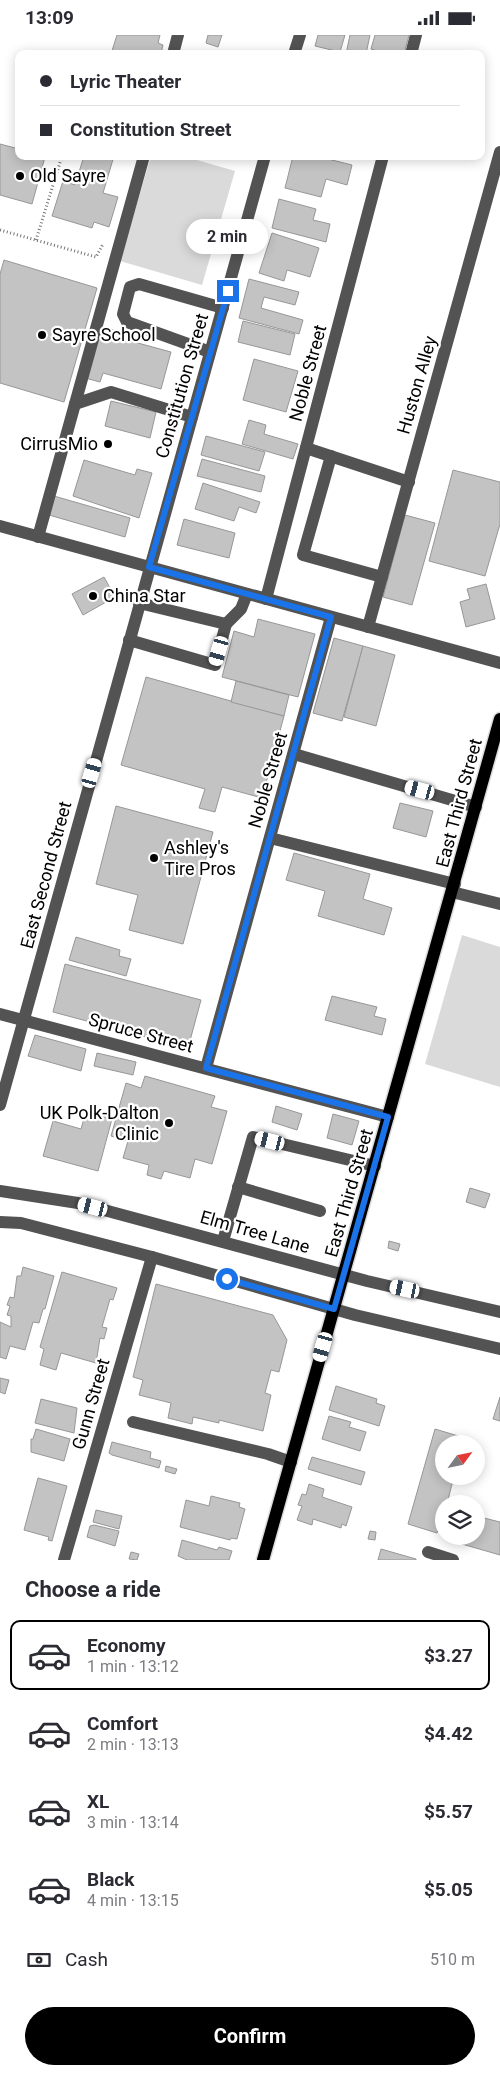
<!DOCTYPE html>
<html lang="en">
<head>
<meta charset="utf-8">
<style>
  body { margin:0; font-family:Roboto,sans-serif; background:#f2f2f3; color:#2b2b33; height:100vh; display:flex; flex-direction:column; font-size:19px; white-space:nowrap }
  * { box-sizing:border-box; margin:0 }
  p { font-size:16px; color:#7c7c81 }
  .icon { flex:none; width:28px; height:28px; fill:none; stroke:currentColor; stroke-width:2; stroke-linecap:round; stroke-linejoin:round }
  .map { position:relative; height:1525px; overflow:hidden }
  .drawer { display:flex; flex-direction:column; background:#fff; flex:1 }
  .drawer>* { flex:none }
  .banner { position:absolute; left:15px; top:15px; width:470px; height:110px; border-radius:10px; box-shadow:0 2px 12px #0003; display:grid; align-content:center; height:110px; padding:0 25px; background:#fff }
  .needle { width:32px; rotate:57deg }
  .controls { position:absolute; left:435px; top:1400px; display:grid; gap:10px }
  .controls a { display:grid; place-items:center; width:50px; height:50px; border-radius:50%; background:#fff; box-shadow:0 2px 12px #0003; font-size:25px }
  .end { position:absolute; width:22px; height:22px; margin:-11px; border:6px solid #1a73e8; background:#fff; box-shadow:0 0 0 2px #fff }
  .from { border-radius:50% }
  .bubble { position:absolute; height:35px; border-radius:18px; background:#fff; box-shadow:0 2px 12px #0003; font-size:16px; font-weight:700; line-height:35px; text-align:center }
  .car { position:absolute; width:15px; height:30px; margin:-15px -8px; border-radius:6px; box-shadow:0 0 4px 1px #0007; background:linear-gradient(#fff 24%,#345 0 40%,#fff 0 76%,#345 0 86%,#fff 0) }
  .banner b { display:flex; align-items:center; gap:18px; height:48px; font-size:19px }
  .banner b+b { border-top:1px solid #e1e1e2 }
  .banner i { width:12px; height:12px; background:#2b2b33 }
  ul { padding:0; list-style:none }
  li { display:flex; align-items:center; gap:15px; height:70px; margin:0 10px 8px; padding:0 15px; border:2px solid transparent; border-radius:10px }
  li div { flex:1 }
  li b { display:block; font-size:19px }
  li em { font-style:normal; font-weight:700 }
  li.on { border-color:#000 }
  li>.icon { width:45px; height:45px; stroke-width:1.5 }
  h2 { padding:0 25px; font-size:22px; line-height:60px }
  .pay { display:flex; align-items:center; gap:12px; height:55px; padding:0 25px; font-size:19px }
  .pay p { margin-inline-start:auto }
  .button { display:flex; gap:10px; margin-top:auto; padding:10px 25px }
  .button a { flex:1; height:58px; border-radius:30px; background:#000; color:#fff; font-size:20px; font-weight:700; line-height:58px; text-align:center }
  .status { display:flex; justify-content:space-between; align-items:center; height:35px; padding:0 25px; background:#fff; direction:ltr }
  .status svg { height:14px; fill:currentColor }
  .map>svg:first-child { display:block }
  .green { fill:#dadada }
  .building { fill:#c3c3c3; stroke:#979797 }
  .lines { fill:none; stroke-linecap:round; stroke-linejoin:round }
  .major-casing { stroke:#dbdbdb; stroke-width:15 }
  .path { stroke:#757575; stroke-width:3; stroke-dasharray:1 2.5; stroke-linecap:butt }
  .minor { stroke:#535353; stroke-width:12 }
  .major { stroke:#000; stroke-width:12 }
  .route { stroke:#1a73e8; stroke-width:6 }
  .poi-dot { fill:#000; stroke:#fff; stroke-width:2 }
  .labels { text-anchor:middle; stroke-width:4.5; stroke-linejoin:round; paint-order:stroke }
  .poi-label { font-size:18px; fill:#000; stroke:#fff; text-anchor:start }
  .street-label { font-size:18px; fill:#000; stroke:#fff }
</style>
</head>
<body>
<div class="status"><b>13:09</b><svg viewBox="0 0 49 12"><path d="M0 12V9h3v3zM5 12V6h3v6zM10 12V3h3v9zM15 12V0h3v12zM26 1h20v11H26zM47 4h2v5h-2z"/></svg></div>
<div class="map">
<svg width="500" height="1525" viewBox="0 0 500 1525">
  <rect width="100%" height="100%" fill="#fff"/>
  <!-- green -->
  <g class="green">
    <polygon points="151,121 183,121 235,136 202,250 120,226"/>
    <polygon points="462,900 500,912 500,1052 425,1029"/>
  </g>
  <!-- building -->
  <g class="building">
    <polygon points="117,0 160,0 158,8 163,10 161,19 111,19"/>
    <polygon points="208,0 222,0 218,12 206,8"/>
    <polygon points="318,0 345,0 340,17 315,11"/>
    <polygon points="350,0 370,0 366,19 346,19"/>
    <polygon points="375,0 409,0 404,19 387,19 371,14"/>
    <polygon points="0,109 19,114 19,121 45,122 32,169 0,160"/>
    <polygon points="84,121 114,121 103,158 118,162 109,192 94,187 92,193 52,181 63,146 75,150"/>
    <polygon points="293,121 316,121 352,130 347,150 326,144 321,162 285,153"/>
    <polygon points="279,164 316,174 313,185 330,189 326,207 272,193"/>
    <polygon points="272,198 319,213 310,242 287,235 284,246 259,238"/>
    <polygon points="4,225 97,253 64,367 0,348 0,239"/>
    <polygon points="249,244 299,257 295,270 264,262 261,273 303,285 299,299 239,283"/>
    <polygon points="243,286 295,299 290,320 238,307"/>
    <polygon points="99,291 114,295 112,301 171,317 161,354 103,338 100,347 85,343"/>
    <polygon points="254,324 298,336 286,377 243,365"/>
    <polygon points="111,366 156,377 150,403 105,391"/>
    <polygon points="249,385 266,390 264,399 298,409 293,424 242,409"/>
    <polygon points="206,401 265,417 259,436 201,420"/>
    <polygon points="202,424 265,441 261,457 197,441"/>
    <polygon points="84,425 135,440 137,434 152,438 139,483 73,461"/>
    <polygon points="453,435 500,447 500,489 485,541 429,526"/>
    <polygon points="203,448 260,467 256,478 239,472 234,486 195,474"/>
    <polygon points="54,461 130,483 125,502 49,480"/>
    <polygon points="405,480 435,488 412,570 383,562"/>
    <polygon points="184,484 235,498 229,523 177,510"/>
    <polygon points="104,542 115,562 83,580 72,559"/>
    <polygon points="486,549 495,584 466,592 460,567 470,564 467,554"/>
    <polygon points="258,584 315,599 298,662 222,642 234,596 254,602"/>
    <polygon points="334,603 363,611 342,686 313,678"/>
    <polygon points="363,611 395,620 376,691 344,682"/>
    <polygon points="146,642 284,681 262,763 222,752 215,777 199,773 205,754 121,730"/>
    <polygon points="236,646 289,660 284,681 231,667"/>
    <polygon points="400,768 433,776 426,802 393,793"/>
    <polygon points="116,771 213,797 183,909 129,895 138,860 96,849"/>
    <polygon points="294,818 370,839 363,864 392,873 384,900 318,881 325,856 286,845"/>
    <polygon points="76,902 120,915 119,921 131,924 126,941 69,925"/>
    <polygon points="65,929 201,965 188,1013 53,977"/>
    <polygon points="332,961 377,972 374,981 386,984 382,1000 325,985"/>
    <polygon points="35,1000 86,1014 81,1036 28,1021"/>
    <polygon points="97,1018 136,1027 133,1040 94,1031"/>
    <polygon points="145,1041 215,1061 211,1072 227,1076 212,1129 195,1124 190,1143 164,1136 161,1144 147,1140 149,1130 123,1123 128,1106 111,1101 126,1048 141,1053"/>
    <polygon points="276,1071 302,1079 297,1095 272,1087"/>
    <polygon points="86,1076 112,1084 98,1136 43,1121 53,1086 81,1094"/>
    <polygon points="333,1079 359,1086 352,1110 327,1103"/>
    <polygon points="470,1153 490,1159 485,1173 466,1167"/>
    <polygon points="389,1206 400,1209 398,1216 388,1213"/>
    <polygon points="23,1232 54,1241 45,1274 43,1274 39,1288 33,1287 25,1315 10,1311 6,1324 0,1322 0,1287 11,1292 11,1281 7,1280 10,1271 7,1270 10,1262 14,1263 17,1241 21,1241"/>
    <polygon points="62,1237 117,1253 113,1265 110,1264 102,1292 107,1293 104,1304 100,1303 96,1328 61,1318 56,1335 40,1330 44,1314 40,1312"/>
    <polygon points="156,1249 273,1280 287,1305 279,1337 271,1335 265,1358 271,1360 263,1396 219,1385 219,1388 193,1382 192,1389 168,1383 171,1368 139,1360 143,1345 133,1342"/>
    <polygon points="0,1343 9,1345 5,1359 0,1357"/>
    <polygon points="336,1351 377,1364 376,1368 385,1371 379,1391 329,1375"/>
    <polygon points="500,1362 500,1386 493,1384"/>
    <polygon points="41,1364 77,1373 74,1398 35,1388"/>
    <polygon points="329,1381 351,1387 349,1392 366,1397 360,1416 322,1404"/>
    <polygon points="36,1394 70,1404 64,1426 31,1417 31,1404 33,1404"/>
    <polygon points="435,1394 465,1403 463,1409 444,1409 444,1441 454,1441 447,1469 444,1469 444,1478 437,1498 408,1489"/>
    <polygon points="112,1407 151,1417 150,1423 161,1426 159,1433 112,1420 109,1418"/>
    <polygon points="312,1422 365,1437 361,1450 308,1434"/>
    <polygon points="166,1431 177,1434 175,1439 165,1436"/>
    <polygon points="38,1443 67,1451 52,1506 48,1505 49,1502 24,1495"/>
    <polygon points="309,1449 324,1454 322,1462 352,1472 346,1491 342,1489 341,1493 313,1484 312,1490 297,1485 302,1471 298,1470 302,1459 306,1460"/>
    <polygon points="211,1461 240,1468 239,1472 245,1474 237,1504 231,1503 230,1505 180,1492 186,1465 209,1471"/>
    <polygon points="96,1475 122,1481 119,1494 93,1487"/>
    <polygon points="476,1481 500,1487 500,1520 455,1507 457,1501 476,1501"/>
    <polygon points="94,1490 119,1496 115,1511 87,1502 90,1491"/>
    <polygon points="370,1496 376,1497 375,1505 368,1504"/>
    <polygon points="182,1505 217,1515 219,1512 232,1516 229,1525 187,1525 178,1521"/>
    <polygon points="381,1514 416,1524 416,1525 378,1525"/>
    <polygon points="131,1517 139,1519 137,1525 129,1524"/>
  </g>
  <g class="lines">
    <!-- major casing -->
    <g class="major-casing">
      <polyline id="major" points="263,1525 500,684"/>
    </g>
    <!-- path -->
    <g class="path">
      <polyline points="0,195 96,222 103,209"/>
      <polyline points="36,205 62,121"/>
    </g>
    <!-- minor -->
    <g class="minor">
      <polyline points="173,19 178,0"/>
      <polyline points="294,19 300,0"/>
      <polyline points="411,19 416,0"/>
      <polyline points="210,317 127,287 123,279 130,252 139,249 223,273"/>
      <polyline points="75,369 111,357 192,382"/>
      <polyline points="306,413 409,447"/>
      <polyline points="331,421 303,520 382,542"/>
      <polyline points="0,491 500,628"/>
      <polyline points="38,502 144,121"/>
      <polyline points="266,564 383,121"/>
      <polyline points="226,589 241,574 247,559"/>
      <polyline points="368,592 500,117"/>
      <polyline points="129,605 215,630 226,589 139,568"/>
      <polyline points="294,719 476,772"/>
      <polyline points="270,803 455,849"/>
      <polyline points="452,857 500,869"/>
      <polyline points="0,979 388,1082"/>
      <polyline points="206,1033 331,582"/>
      <polyline points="0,1070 265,121"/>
      <polyline points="238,1152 320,1176"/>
      <polyline points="0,1156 78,1168 367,1246 500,1277"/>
      <polyline points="0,1187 21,1188 152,1222 355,1280 500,1314"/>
      <polyline points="223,1206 253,1102 375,1131"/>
      <polyline points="133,1387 268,1419 291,1427"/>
      <polyline points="428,1517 453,1525"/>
      <polyline points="64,1525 152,1222"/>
    </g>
    <!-- major -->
    <use href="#major" class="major"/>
  </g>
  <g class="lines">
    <!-- route -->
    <polyline class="route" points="227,1244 334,1274 388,1082 206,1033 331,582 149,532 228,256"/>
  </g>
  <!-- markers -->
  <g class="poi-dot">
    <circle cx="20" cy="141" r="5"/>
    <circle cx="42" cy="300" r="5"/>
    <circle cx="108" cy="409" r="5"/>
    <circle cx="93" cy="561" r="5"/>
    <circle cx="154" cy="823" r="5"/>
    <circle cx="169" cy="1088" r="5"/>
  </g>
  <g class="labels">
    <!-- poi labels -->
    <g class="poi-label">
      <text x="30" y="147">Old Sayre</text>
      <text x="52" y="306">Sayre School</text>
      <text x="98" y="415" text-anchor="end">CirrusMio</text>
      <text x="103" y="567">China Star</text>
      <text x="164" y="819">Ashley's<tspan x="164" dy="21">Tire Pros</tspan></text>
      <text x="159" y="1084" text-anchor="end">UK Polk-Dalton<tspan x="159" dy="21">Clinic</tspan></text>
    </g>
    <!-- street labels -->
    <g class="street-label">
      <text transform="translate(308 338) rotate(-75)" y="6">Noble Street</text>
      <text transform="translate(417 350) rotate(-74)" y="6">Huston Alley</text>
      <text transform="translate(182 351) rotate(-74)" y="6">Constitution Street</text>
      <text transform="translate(268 745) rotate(-74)" y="6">Noble Street</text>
      <text transform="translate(459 768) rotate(-75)" y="6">East Third Street</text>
      <text transform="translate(46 840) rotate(-75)" y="6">East Second Street</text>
      <text transform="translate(141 998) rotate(15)" y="6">Spruce Street</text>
      <text transform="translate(349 1158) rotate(-74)" y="6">East Third Street</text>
      <text transform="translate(255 1197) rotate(16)" y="6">Elm Tree Lane</text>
      <text transform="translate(91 1369) rotate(-74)" y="6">Gunn Street</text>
    </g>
  </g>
</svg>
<div class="controls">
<a><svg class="needle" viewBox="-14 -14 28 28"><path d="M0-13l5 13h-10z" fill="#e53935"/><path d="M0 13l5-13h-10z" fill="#7c7c81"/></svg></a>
<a><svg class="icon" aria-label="layers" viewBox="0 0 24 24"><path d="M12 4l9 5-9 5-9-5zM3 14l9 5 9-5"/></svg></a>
</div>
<i class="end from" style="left:227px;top:1244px"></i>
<i class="end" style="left:228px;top:256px"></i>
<div class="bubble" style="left:186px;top:184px;width:82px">2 min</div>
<i class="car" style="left:219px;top:616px;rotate:196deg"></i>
<i class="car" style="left:92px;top:738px;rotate:16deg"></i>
<i class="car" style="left:420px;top:755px;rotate:285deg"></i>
<i class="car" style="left:270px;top:1106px;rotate:284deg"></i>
<i class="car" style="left:93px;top:1172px;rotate:284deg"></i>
<i class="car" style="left:405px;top:1254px;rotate:282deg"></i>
<i class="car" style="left:323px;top:1312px;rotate:196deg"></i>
<div class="banner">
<b><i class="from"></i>Lyric Theater</b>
<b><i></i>Constitution Street</b>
</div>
</div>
<section class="drawer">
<h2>Choose a ride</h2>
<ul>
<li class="on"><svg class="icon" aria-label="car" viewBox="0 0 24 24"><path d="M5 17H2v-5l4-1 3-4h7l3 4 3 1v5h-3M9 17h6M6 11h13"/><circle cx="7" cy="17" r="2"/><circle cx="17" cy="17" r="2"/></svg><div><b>Economy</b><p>1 min · 13:12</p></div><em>$3.27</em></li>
<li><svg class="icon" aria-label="car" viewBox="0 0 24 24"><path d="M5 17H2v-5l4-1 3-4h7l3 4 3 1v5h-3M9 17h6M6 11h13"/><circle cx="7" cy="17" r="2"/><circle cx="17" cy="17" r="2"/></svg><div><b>Comfort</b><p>2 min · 13:13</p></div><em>$4.42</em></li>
<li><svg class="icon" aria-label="car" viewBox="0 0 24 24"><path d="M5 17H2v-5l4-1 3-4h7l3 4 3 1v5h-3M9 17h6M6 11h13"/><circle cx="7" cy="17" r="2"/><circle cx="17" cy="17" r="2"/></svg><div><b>XL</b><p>3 min · 13:14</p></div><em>$5.57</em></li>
<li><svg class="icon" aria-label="car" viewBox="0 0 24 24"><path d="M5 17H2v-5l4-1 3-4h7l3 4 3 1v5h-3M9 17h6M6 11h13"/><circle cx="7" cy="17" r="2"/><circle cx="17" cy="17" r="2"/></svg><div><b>Black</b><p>4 min · 13:15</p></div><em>$5.05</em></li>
</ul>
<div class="pay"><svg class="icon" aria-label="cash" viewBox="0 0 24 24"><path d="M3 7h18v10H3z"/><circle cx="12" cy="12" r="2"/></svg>Cash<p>510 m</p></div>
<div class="button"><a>Confirm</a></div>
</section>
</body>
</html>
